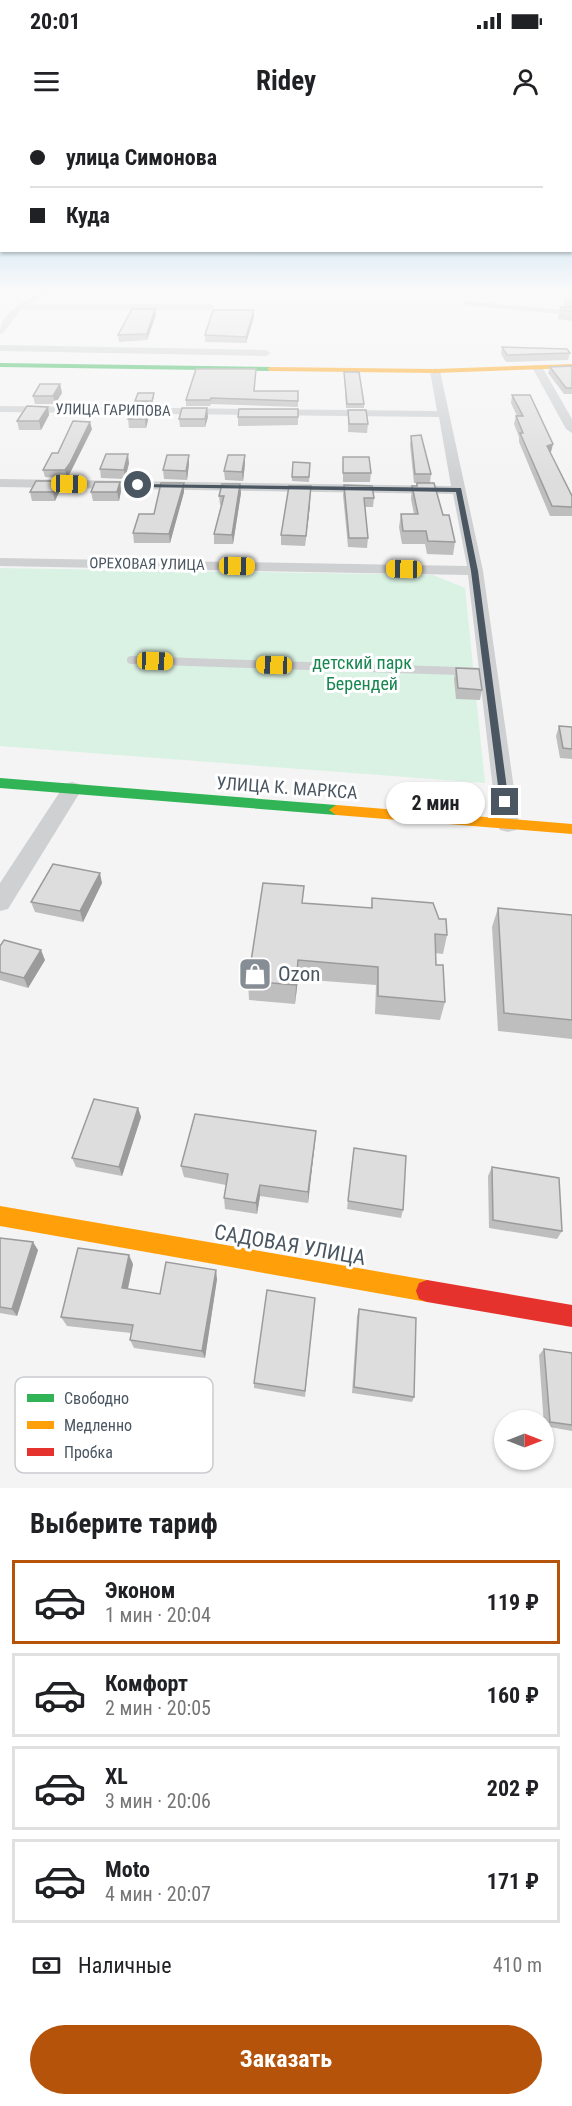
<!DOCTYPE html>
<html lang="ru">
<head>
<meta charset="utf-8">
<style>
  body { margin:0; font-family:"Roboto Condensed",sans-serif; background:#f2f2f2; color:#202124; height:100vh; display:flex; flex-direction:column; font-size:22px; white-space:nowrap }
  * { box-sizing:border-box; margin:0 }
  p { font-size:20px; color:#757577 }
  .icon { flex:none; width:33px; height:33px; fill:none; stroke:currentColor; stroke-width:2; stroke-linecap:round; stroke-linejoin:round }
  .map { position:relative; height:1368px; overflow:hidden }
  .sheet { display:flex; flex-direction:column; background:#fff; flex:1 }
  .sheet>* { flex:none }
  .banner { position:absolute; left:0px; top:0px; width:573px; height:132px; box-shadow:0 2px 4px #0004; display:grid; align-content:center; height:132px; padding:0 30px; background:#fff }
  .needle { width:39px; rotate:90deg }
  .buttons { position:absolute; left:494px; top:1290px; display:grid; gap:12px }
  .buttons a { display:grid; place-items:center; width:60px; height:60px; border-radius:50%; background:#fff; box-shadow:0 2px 4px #0004; font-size:30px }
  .end { position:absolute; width:27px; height:27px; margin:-14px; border:8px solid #4a5661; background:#fff; box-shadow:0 0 0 3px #fff }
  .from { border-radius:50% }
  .bubble { position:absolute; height:42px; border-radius:21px; background:#fff; box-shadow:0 2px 4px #0004; font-size:20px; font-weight:700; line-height:42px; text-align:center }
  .car { position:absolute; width:18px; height:36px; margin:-18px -9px; border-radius:8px; box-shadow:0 0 4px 2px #0007; background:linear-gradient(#f5c518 24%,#345 0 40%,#f5c518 0 76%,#345 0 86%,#f5c518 0) }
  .banner b { display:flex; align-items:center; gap:21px; height:57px; font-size:22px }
  .banner b+b { border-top:2px solid #e0e0e0 }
  .banner i { width:15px; height:15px; background:#202124 }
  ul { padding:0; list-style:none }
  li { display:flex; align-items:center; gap:18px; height:84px; margin:0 12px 9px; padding:0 18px; border:3px solid #e0e0e0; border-radius:0px }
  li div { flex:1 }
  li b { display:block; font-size:22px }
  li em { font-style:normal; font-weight:700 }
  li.current { border-color:#b45309 }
  li>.icon { width:54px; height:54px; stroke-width:1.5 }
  h2 { padding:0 30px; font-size:27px; line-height:72px }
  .pay { display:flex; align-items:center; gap:15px; height:66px; padding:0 30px; font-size:22px }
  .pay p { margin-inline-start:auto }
  .button { display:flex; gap:12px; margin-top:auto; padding:12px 30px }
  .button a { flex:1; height:69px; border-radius:36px; background:#b45309; color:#fff; font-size:24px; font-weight:700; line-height:69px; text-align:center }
  .status { display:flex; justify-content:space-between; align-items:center; height:42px; padding:0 30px; background:#fff; direction:ltr }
  .status svg { height:16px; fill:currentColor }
  header { display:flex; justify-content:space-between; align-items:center; height:78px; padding:0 30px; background:#fff; font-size:27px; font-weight:700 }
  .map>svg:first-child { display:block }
  .green { fill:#d9f2e3 }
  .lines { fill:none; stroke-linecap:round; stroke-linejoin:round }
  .lane-far1 { stroke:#ced0d2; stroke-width:4.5 }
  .lane { stroke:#ced0d2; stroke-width:8 }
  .street { fill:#ced0d2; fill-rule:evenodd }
  .fast { fill:#30b455; fill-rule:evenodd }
  .slow { fill:#ff9f0a; fill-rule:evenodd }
  .jam { fill:#e5322d; fill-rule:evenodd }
  .wall { fill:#bebebf }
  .shaded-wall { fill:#9b9b9b }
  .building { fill:#ddddde; stroke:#9b9b9b; stroke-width:1.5 }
  .route { fill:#4a5661 }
  .labels { text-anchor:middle; stroke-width:6; stroke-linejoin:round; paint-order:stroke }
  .far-street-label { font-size:15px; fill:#4a5661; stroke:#fff }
  .park-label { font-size:18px; fill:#17864f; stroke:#fff }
  .street-label { font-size:18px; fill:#4a5661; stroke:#fff }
  .near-poi-label { font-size:21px; fill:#4a5661; stroke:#fff; text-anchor:start }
  .near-street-label { font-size:21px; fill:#4a5661; stroke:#fff }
  .key { fill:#fff; stroke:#c9ccd0; stroke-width:1.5 }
  .key-label { font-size:16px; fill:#4a5661 }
</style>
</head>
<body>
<div class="status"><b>20:01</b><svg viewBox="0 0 49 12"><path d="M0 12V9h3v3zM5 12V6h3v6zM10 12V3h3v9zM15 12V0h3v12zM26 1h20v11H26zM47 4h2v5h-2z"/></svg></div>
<header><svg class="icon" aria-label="menu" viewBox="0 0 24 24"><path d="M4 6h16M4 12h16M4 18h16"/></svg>Ridey<svg class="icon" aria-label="person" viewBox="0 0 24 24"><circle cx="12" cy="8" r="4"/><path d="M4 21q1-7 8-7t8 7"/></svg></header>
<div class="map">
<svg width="572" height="1368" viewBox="0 0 572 1368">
  <rect width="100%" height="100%" fill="#f4f4f4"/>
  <!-- green -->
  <polygon class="green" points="0,448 433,455 465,468 485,663 0,626"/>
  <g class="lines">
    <!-- lane-far1 -->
    <polyline class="lane-far1" points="465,183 572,193"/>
    <!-- lane -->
    <polyline class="lane" points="131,540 488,552"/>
    <!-- street -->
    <g class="street">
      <path d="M41,172H52L31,184H211L215,187L211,190H21L3,213L0,214C0,192 24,181 41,172Z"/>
      <polygon points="0,225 266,230 271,233 266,236 0,231"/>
      <polygon points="533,245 541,245 572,299 572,313 566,309 532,247"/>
      <polygon points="435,248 440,251 483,451 519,704 516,710 508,712 500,710 497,704 468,455 0,446 0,438 467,446 453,374 0,367 0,359 451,366 439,297 0,292 0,286 437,291 430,251"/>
      <polygon points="72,662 79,664 82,669 8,789 0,791 0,763 65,664"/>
    </g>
    <!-- fast -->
    <g class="fast">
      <polygon points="0,243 270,247 273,249 270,251 0,247"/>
      <polygon points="0,658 336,685 343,690 336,695 0,668"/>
    </g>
    <!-- slow -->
    <g class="slow">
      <polygon points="572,244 572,248 435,253 270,251 267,249 270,247 435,249"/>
      <polygon points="336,685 572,704 572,714 336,695 329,690"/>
      <polygon points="0,1086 427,1160 435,1163 438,1171 435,1179 427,1182 0,1106"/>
    </g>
    <!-- jam -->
    <polygon class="jam" points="427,1160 572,1185 572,1207 427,1182 419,1179 416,1171 419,1163"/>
  </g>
  <!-- wall -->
  <g class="wall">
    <polygon points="572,172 572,201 558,199 560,190 563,188 565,179"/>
    <polygon points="155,189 156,195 147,220 119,222 118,215"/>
    <polygon points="254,197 246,223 205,222 205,215"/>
    <polygon points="502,227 570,233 568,240 506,242 501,234"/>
    <polygon points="572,246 572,274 564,274 548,253 550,247"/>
    <polygon points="256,249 254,271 298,271 298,287 211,284 210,286 186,286 186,280"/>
    <polygon points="344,252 364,284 364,288 346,288"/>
    <polygon points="60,264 62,273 55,284 35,284 33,276"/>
    <polygon points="512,275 553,324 550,333 572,376 572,396 550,396 519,322 519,317 514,304 516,296 517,296 511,283"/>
    <polygon points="154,277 152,285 136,285 135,281"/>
    <polygon points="48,287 49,295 41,310 19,310 17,301"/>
    <polygon points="148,288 149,296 146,308 129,308 128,299"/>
    <polygon points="207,288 208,297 205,307 180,307 179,299"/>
    <polygon points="298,289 298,305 238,306 238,297"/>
    <polygon points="348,290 368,304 367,313 348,312"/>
    <polygon points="92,309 71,351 67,358 45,357 43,350 58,333"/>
    <polygon points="411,316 431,354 430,363 455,422 453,435 427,434 425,424 402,424 399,407 401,394 414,394 411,379 412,366 416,366 417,363 414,363 410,325"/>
    <polygon points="189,335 189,344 187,360 164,359 163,350"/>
    <polygon points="245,335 245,344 243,361 225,360 224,351"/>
    <polygon points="343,337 371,353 370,362 343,362"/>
    <polygon points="129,343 125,359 101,358 100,349"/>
    <polygon points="310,343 309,362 292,361 292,357"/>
    <polygon points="58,361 60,370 55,381 32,381 30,372"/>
    <polygon points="184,363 184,372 170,423 134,423 133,413 154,394"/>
    <polygon points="240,364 241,373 233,424 214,424 214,414 221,385 220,385 219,376"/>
    <polygon points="344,365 374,378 373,387 365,387 368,418 367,428 348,427 343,375"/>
    <polygon points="311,366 310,385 305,426 281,425 281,415"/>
    <polygon points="121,371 119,381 93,381 91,372"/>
    <polygon points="456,548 482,570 480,580 456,579 454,559"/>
    <polygon points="559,606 572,607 572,639 560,638 556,616"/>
    <polygon points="102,763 83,802 35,792 31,782"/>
    <polygon points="372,778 439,799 447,815 443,834 435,833 436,845 445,882 440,900 375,894 376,865 298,859 295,884 249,880 248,861 304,783 371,788"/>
    <polygon points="498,788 572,795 572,919 498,911 492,807"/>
    <polygon points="0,826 45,840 28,868 0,860"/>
    <polygon points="138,988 141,997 122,1056 76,1047 72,1038"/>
    <polygon points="316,1011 308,1083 260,1076 257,1094 225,1089 224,1078 226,1065 184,1057 181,1046"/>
    <polygon points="354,1028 403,1090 401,1098 347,1089"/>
    <polygon points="492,1047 562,1111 557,1119 489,1108 488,1056"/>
    <polygon points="0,1118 38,1130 17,1196 0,1193"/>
    <polygon points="133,1144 128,1169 160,1174 217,1159 205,1238 134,1228 130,1220 131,1213 67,1206 61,1197"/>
    <polygon points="315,1178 305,1277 254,1268 254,1263"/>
    <polygon points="359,1189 414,1277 412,1282 352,1273 357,1196"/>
    <polygon points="544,1229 572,1233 572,1311 544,1306 539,1235"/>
  </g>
  <!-- shaded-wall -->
  <g class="shaded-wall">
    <polygon points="155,189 156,195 147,220 147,214"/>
    <polygon points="254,190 254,197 246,223 246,217"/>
    <polygon points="60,264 62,273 55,284 53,276"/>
    <polygon points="48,287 49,295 41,310 39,301"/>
    <polygon points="148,288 149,296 146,308 145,299"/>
    <polygon points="207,288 208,297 205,307 205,299"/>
    <polygon points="90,302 92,309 71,351 67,358 65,350"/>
    <polygon points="553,324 551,332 545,335 547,326"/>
    <polygon points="128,334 129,343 125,359 124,350"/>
    <polygon points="189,335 189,344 187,360 186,351"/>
    <polygon points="245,335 245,344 243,361 242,352"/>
    <polygon points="58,361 60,370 55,381 53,372"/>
    <polygon points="120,362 121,371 119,381 117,372"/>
    <polygon points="184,363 184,372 170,423 169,414"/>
    <polygon points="240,364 241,373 233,424 232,415"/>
    <polygon points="310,376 310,385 305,426"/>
    <polygon points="100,753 102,763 83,802 80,791"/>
    <polygon points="41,830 45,840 28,868 24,858"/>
    <polygon points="298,840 298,859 295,884 296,865"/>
    <polygon points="138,988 141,997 122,1056 119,1047"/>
    <polygon points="316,1011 315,1023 308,1083 308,1072"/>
    <polygon points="260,1065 260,1076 257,1094 256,1083"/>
    <polygon points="33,1122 38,1130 17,1196 12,1189"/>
    <polygon points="129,1135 133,1144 126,1177 122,1168"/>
    <polygon points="216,1150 217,1159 205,1238 202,1231"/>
  </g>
  <!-- building -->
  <g class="building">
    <polygon points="568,172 572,172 572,180 565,179"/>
    <polygon points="561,187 572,188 572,191 560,190"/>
    <polygon points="132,189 155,189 147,214 118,215"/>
    <polygon points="213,190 254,190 246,217 205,215"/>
    <polygon points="502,227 567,229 570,233 507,235"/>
    <polygon points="572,246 572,268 566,268 550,247"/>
    <polygon points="196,249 256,249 254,271 298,271 298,281 211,278 210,280 186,280"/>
    <polygon points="344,252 359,252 364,284 347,284"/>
    <polygon points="40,264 60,264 53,276 33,276"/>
    <polygon points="138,273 154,273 152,281 135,281"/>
    <polygon points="512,275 530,275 553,324 547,326 572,376 572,387 552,386 520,313 523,313 516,296 523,296"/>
    <polygon points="27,286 48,287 39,301 17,301"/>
    <polygon points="132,287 148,288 145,299 128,299"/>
    <polygon points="182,288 207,288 205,299 179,299"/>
    <polygon points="239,289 298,289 298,297 238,297"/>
    <polygon points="348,290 366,290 368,304 349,304"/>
    <polygon points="73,301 90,302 70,343 65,350 43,350 52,333 58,333"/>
    <polygon points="421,315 431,354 415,354 411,316"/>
    <polygon points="106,334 128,334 124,350 100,349"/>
    <polygon points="167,335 189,335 186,351 163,350"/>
    <polygon points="228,335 245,335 242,352 224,351"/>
    <polygon points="343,337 369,337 371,353 343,353"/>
    <polygon points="293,342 310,343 309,357 292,357"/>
    <polygon points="36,361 58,361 53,372 30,372"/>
    <polygon points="95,362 120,362 117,372 91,372"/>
    <polygon points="161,363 184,363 169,414 133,413 139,394 154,394"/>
    <polygon points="417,363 434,363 443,395 449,395 455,422 428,421 426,411 403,411 401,394 418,394 412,366 417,366"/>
    <polygon points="222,364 240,364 232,415 214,414 224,376 219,376"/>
    <polygon points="344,365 372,366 374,378 364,378 368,418 349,418"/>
    <polygon points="289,366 311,366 306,416 281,415"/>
    <polygon points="456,548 479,549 482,570 458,568"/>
    <polygon points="559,606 572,607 572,629 563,628"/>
    <polygon points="53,744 100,753 80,791 31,782"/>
    <polygon points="263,763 304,766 302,783 372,788 372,778 433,783 439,799 446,799 447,815 435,814 436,845 443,845 445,882 378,876 378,847 298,840 296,865 248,861"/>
    <polygon points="498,788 572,795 572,900 504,893"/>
    <polygon points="4,820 41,830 24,858 0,852 0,826"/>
    <polygon points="94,979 138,988 119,1047 72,1038"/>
    <polygon points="195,994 316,1011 308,1072 260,1065 256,1083 224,1078 228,1054 181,1046"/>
    <polygon points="354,1028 406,1036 403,1090 348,1081"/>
    <polygon points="492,1047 559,1058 562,1111 493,1100"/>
    <polygon points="0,1118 33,1122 12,1189 0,1187"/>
    <polygon points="78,1128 129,1135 122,1168 160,1174 166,1142 216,1150 202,1231 130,1220 133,1205 61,1197"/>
    <polygon points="267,1170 315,1178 305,1271 254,1263"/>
    <polygon points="359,1189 416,1198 414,1277 354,1267"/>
    <polygon points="544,1229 572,1233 572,1305 550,1302"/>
  </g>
  <!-- sky -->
  <linearGradient id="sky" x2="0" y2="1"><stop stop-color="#91c6eb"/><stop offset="0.47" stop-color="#fafafa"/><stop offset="1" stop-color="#fafafa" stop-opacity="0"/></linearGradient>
  <rect width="572" height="364" fill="url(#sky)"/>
  <!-- route -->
  <polygon class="route" points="135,364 461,368 478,451 509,684 505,685 500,682 471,451 456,372 138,367"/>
  <!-- icons -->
  <defs>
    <g id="shop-square" transform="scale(1.725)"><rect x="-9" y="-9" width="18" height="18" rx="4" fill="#868d94" stroke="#fff"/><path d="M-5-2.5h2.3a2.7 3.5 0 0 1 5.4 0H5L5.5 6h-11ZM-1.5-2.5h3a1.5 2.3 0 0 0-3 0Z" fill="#fff"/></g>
  </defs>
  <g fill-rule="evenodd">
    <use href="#shop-square" x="255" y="854"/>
  </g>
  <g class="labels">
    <!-- far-street labels -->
    <g class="far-street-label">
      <text transform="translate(113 290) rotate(1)" y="5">УЛИЦА ГАРИПОВА</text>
      <text transform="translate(147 444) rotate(1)" y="5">ОРЕХОВАЯ УЛИЦА</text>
    </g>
    <!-- park labels -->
    <g class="park-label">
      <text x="362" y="549">детский парк<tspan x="362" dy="21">Берендей</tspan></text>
    </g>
    <!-- street labels -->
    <g class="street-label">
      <text transform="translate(287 668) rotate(4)" y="6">УЛИЦА К. МАРКСА</text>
    </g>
    <!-- near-poi labels -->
    <g class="near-poi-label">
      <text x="278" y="861">Ozon</text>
    </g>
    <!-- near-street labels -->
    <g class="near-street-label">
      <text transform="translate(290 1125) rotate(10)" y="7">САДОВАЯ УЛИЦА</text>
    </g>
  </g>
  <!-- legend -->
  <rect x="15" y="1257" width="198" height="96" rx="9" class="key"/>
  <rect x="27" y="1274" width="27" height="8" fill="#30b455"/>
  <rect x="27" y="1301" width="27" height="8" fill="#ff9f0a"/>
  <rect x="27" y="1328" width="27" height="8" fill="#e5322d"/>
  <g class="key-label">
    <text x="64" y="1284">Свободно</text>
    <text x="64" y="1311">Медленно</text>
    <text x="64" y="1338">Пробка</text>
  </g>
</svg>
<div class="buttons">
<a><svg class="needle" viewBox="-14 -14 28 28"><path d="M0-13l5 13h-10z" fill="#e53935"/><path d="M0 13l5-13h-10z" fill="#757577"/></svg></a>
</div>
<i class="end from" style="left:138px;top:365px"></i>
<i class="end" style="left:505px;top:682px"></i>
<div class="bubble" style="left:386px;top:662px;width:99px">2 мин</div>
<i class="car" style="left:69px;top:364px;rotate:91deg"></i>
<i class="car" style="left:237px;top:446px;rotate:91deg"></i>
<i class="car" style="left:404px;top:449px;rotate:271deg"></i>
<i class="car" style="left:155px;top:541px;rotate:92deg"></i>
<i class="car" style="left:274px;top:545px;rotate:272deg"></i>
<div class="banner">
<b><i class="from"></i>улица Симонова</b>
<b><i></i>Куда</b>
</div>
</div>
<section class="sheet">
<h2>Выберите тариф</h2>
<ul>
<li class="current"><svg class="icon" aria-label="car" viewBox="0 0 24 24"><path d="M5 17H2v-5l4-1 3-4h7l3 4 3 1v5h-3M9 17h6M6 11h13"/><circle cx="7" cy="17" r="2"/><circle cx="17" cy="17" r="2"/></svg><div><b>Эконом</b><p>1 мин · 20:04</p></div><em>119 ₽</em></li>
<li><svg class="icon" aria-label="car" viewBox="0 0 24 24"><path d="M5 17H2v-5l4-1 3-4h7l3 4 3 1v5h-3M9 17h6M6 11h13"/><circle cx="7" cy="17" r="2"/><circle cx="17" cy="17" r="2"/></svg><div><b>Комфорт</b><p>2 мин · 20:05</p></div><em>160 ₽</em></li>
<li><svg class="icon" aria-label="car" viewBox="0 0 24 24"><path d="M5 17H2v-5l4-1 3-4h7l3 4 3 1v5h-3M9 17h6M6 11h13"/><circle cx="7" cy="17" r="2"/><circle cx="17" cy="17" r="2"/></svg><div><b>XL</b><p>3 мин · 20:06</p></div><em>202 ₽</em></li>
<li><svg class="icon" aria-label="car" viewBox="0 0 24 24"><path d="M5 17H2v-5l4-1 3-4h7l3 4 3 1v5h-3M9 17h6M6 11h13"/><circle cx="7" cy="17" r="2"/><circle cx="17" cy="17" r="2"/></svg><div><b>Moto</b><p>4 мин · 20:07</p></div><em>171 ₽</em></li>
</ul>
<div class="pay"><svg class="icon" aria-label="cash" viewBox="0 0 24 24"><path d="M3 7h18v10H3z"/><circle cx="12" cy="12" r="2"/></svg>Наличные<p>410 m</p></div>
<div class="button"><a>Заказать</a></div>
</section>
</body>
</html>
